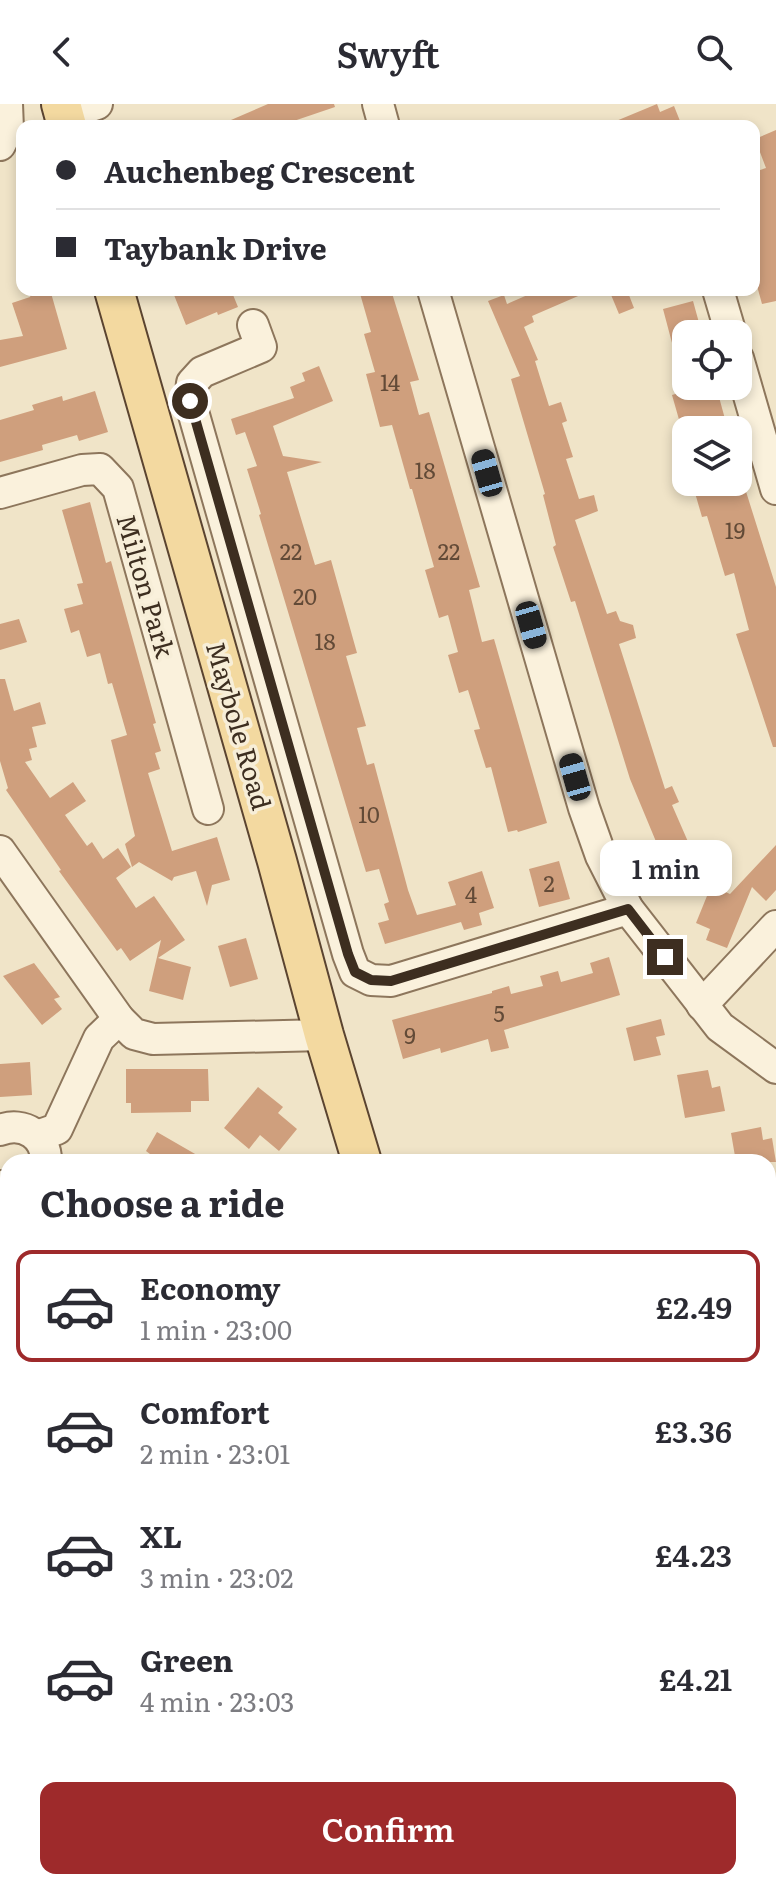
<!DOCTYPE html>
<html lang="en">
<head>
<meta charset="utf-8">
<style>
  body { margin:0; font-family:Literata,serif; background:#f7f7f7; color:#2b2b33; height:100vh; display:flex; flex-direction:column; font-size:30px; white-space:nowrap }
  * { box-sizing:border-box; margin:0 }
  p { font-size:26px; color:#7c7c81 }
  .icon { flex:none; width:44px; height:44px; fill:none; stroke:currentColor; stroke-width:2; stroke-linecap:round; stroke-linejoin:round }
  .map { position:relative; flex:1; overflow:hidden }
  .details { position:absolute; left:0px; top:1050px; width:776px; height:736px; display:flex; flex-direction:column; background:#fff; border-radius:24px 24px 0 0; box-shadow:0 4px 12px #0003 }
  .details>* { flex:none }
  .top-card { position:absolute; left:16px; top:16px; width:744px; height:176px; border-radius:16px; box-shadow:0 4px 12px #0003; display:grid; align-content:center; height:176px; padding:0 40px; background:#fff }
  .buttons { position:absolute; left:672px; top:216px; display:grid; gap:16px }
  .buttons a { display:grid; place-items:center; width:80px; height:80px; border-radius:16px; background:#fff; box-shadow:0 4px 12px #0003; font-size:40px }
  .end { position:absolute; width:36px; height:36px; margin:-18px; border:10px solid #3d2e20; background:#fff; box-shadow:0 0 0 4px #fff }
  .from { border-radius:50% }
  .bubble { position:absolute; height:56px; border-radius:16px; background:#fff; box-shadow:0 4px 12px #0003; font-size:26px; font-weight:600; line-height:56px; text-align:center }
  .car { position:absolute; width:24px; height:48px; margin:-24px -12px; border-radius:10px; box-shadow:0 0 6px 2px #0007; background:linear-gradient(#222 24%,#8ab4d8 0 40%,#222 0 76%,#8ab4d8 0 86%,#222 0) }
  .top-card b { display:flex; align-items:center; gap:28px; height:76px; font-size:30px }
  .top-card b+b { border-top:2px solid #e1e1e2 }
  .top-card i { width:20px; height:20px; background:#2b2b33 }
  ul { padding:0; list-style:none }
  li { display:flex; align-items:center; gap:24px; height:112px; margin:0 16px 12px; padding:0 24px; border:4px solid transparent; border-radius:16px }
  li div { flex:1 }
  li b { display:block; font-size:30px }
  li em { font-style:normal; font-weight:600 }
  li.active { border-color:#9e2a2b }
  li>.icon { width:72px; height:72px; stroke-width:1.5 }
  h2 { padding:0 40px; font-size:36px; line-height:96px }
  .action { display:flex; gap:16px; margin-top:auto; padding:16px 40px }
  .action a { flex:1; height:92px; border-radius:16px; background:#9e2a2b; color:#fff; font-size:32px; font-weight:600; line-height:92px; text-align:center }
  header { display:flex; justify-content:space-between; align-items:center; height:104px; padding:0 40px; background:#fff; font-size:36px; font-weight:600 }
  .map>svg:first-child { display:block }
  .grass { fill:url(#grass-tufts) }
  .forest { fill:url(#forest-crowns) }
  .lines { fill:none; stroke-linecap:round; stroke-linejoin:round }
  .stream { stroke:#6f938a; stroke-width:6 }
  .building { fill:#cf9f7d }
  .minor-casing { stroke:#8d765c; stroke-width:34 }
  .major-casing { stroke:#5b4430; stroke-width:42 }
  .minor { stroke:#faf1dc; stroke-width:30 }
  .major { stroke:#f3d9a0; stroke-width:38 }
  .rail { stroke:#3d2e20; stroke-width:6; stroke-dasharray:14 14; stroke-linecap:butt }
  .route { stroke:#3d2e20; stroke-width:10 }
  .labels { text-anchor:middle; stroke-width:7; stroke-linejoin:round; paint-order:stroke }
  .number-label { font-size:22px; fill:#624a37 }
  .street-label { font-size:26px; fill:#3d2e20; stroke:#f7eed8 }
</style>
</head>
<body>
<header><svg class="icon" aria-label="back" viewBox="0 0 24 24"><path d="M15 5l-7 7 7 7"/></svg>Swyft<svg class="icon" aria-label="search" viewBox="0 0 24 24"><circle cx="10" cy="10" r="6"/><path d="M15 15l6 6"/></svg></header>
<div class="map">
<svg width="776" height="1786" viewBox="0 0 776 1786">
  <defs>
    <pattern id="grass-tufts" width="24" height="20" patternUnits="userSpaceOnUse" patternTransform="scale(2)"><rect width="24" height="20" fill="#c9cf9b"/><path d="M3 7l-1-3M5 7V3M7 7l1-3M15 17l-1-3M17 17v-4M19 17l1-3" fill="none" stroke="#aeb285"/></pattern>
    <pattern id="forest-crowns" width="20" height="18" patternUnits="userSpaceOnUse" patternTransform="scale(2)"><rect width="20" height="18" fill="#c9cf9b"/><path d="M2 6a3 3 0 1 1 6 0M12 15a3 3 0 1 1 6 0" fill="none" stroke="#aeb285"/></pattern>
  </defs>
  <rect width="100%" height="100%" fill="#f0e4c8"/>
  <!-- grass -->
  <polygon class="grass" points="0,1384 8,1395 8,1554 0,1557"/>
  <!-- forest -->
  <path class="forest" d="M0,1340C12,1356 10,1372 0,1388Z"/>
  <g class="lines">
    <!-- stream -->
    <g class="stream">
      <polyline points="768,1112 776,1111"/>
      <polyline points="0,1344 8,1340"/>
    </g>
  </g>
  <!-- building -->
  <g class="building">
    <polygon points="268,0 334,0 335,3 279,22 217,22"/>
    <polygon points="657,0 660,8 674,2 682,22 604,22"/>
    <polygon points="776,26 776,197 762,200 754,171 754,68 766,64 755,35"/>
    <polygon points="33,186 43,191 51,189 67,245 0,263 0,236 23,232 12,199 30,193"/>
    <polygon points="172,186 231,186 238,203 218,211 217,208 186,221"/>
    <polygon points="359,186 391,186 419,276 410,278 419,311 429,308 480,483 469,486 482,538 494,535 547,719 518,728 517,726 508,728 491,663 486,664 474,626 480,625 468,586 459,589 448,551 458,548 448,511 439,514 425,466 434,463 412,385 410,385 392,321 380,323 366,270 375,268 364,230 371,228"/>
    <polygon points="539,186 592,186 532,212 534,218 524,223 538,256 535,257 549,302 561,298 567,317 562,319 573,353 566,355 579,395 594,391 598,407 575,416 607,510 616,507 620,517 633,521 636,534 619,540 665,685 672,682 679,698 672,701 689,740 662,752 630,675 575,497 571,498 553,443 556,441 543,391 545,390 511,275 520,272 488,197 504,191 507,200"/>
    <polygon points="609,186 627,186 634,204 619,210"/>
    <polygon points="693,197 701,226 686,230 686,269 680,269 663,205"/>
    <polygon points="319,262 333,297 273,322 283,352 322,358 287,368 315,461 331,456 357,549 346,552 366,622 357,624 367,661 374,659 408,786 417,811 456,801 448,778 482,767 494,804 479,809 482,821 464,826 461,818 385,840 378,819 389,816 384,800 389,798 379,765 366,768 259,411 261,410 247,365 257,362 245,328 236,331 231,315 294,294 290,283 305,277 302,269"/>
    <polygon points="684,282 716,282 728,326 682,326 672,291 686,287"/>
    <polygon points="95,287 108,328 79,337 77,331 42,341 43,346 0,358 0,316 34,306 32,301 62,292 63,297"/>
    <polygon points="705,378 743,378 776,483 776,643 773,643 736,530 749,526 734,469 725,472 707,412 702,413 693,382"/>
    <polygon points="90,398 106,459 111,457 156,619 153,620 161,647 155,649 160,665 148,669 172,747 217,733 230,776 212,781 207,802 196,767 174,773 172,777 139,758 132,763 125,740 135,732 111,636 127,631 112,579 108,580 100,549 87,553 79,526 71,529 64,505 83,500 77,480 83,479 62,406"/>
    <polygon points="19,515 27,538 0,546 0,520"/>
    <polygon points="0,575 5,575 14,607 40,598 46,620 32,623 37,643 29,645 32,656 25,658 50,694 73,678 86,697 65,711 87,742 92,738 103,755 118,744 131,763 116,774 136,804 154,792 185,836 158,854 191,863 183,896 149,887 161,836 130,857 121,844 117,847 59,767 61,766 6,686 8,684 0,657"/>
    <polygon points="776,741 776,786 766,797 752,783 727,844 706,836 710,825 696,819 709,787 717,784 730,790"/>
    <polygon points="559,757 570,795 539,803 529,765"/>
    <polygon points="246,834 258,875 230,883 218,842"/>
    <polygon points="609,853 620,891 504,926 509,944 491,948 488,935 441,949 440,944 403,955 392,916 492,889 492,887 509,882 511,890 543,882 540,872 558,867 561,878 593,869 590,859"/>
    <polygon points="34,859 60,893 54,895 62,905 42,921 3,872"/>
    <polygon points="661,915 665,931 656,933 661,951 634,957 626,924"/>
    <polygon points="30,958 32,991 0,993 0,960"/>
    <polygon points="126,965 208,965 209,997 191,997 191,1008 131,1009 131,999 126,999"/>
    <polygon points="708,966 712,984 720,982 725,1007 685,1014 677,971"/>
    <polygon points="258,983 283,1003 278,1009 297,1025 279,1047 260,1031 249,1045 224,1024"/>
    <polygon points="761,1023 763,1036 772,1034 776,1058 736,1058 731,1029"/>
    <polygon points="157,1028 209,1058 145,1058 150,1050 146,1047"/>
  </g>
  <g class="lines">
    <!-- minor casing -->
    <g class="minor-casing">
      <g id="minor">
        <polyline points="378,0 384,22"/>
        <polyline points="64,11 97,0"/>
        <polyline points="0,41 8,25 7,0"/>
        <polyline points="433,186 584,704 601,752 628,805 720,923 776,964"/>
        <polyline points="718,186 731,230"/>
        <polyline points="253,221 261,243 202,268 192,279 190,297 348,850 355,868 371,876 391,877 628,805"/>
        <polyline points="738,254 776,385"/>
        <polyline points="0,389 82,366 100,365 118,384 208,705"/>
        <polyline points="0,747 119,915 134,930 153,935 324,931"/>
        <polyline points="702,901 776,822"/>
        <path d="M0,1026C24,1017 47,1032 46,1058"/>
        <polyline points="37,1032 57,1025 99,934 119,915"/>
        <polyline points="0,1082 8,1085"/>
        <polyline points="768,1290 776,1292"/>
        <polyline points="768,1593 776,1592"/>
        <polyline points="0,1713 8,1710"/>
        <polyline points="192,1778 198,1786"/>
      </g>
    </g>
    <!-- major casing -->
    <g class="major-casing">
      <g id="major">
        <polyline points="61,0 67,22"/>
        <polyline points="114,186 277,757 324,931 362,1058"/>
        <polyline points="568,1778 571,1786"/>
      </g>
    </g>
    <!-- minor -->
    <use href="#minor" class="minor"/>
    <!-- major -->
    <use href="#major" class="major"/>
    <!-- rail -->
    <g class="rail">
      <polyline points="0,1263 8,1271"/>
      <polyline points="0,1283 8,1292"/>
      <polyline points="421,1778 427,1786"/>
      <polyline points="436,1778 441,1786"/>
    </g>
  </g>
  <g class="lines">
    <!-- route -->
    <polyline class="route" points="190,297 348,850 355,868 371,876 391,877 628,805 665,853"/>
  </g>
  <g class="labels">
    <!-- number labels -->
    <g class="number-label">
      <text x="390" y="287">14</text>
      <text x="425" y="375">18</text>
      <text x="735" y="435">19</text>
      <text x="291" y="456">22</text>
      <text x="449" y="456">22</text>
      <text x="305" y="501">20</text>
      <text x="325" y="546">18</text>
      <text x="369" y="719">10</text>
      <text x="549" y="788">2</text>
      <text x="471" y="799">4</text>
      <text x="499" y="918">5</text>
      <text x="410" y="940">9</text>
    </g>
    <!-- street labels -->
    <g class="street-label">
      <text transform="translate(145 482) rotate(74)" y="9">Milton Park</text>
      <text transform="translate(238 622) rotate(74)" y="9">Maybole Road</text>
    </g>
  </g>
</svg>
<div class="buttons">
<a><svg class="icon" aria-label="locate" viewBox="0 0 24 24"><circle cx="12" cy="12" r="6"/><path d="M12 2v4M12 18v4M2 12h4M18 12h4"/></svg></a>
<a><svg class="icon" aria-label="layers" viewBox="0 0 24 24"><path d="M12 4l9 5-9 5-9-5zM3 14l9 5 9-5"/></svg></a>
</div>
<i class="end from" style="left:190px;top:297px"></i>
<i class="end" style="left:665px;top:853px"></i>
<div class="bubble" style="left:600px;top:736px;width:132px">1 min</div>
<i class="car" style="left:487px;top:369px;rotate:344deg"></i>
<i class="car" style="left:531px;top:521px;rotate:164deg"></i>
<i class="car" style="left:575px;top:673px;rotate:344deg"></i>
<div class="top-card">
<b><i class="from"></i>Auchenbeg Crescent</b>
<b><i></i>Taybank Drive</b>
</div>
<section class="details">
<h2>Choose a ride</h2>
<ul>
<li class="active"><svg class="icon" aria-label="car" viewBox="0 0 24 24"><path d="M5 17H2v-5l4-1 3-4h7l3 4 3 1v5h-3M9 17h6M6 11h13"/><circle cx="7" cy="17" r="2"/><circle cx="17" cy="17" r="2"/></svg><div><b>Economy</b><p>1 min · 23:00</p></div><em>£2.49</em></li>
<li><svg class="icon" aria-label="car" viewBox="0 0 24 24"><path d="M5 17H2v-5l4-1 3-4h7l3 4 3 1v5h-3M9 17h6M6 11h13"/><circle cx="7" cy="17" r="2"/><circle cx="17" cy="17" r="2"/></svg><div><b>Comfort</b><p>2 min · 23:01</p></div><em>£3.36</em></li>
<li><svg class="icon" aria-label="car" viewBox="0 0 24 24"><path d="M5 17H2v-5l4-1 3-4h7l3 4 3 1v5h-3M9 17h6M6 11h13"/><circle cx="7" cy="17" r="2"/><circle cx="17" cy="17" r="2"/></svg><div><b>XL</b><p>3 min · 23:02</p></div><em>£4.23</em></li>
<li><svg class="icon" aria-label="car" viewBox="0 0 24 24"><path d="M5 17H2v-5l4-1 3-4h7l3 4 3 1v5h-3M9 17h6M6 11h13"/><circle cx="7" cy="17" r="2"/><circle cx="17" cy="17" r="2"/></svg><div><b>Green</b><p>4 min · 23:03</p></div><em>£4.21</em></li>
</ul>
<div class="action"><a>Confirm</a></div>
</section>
</div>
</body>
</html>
